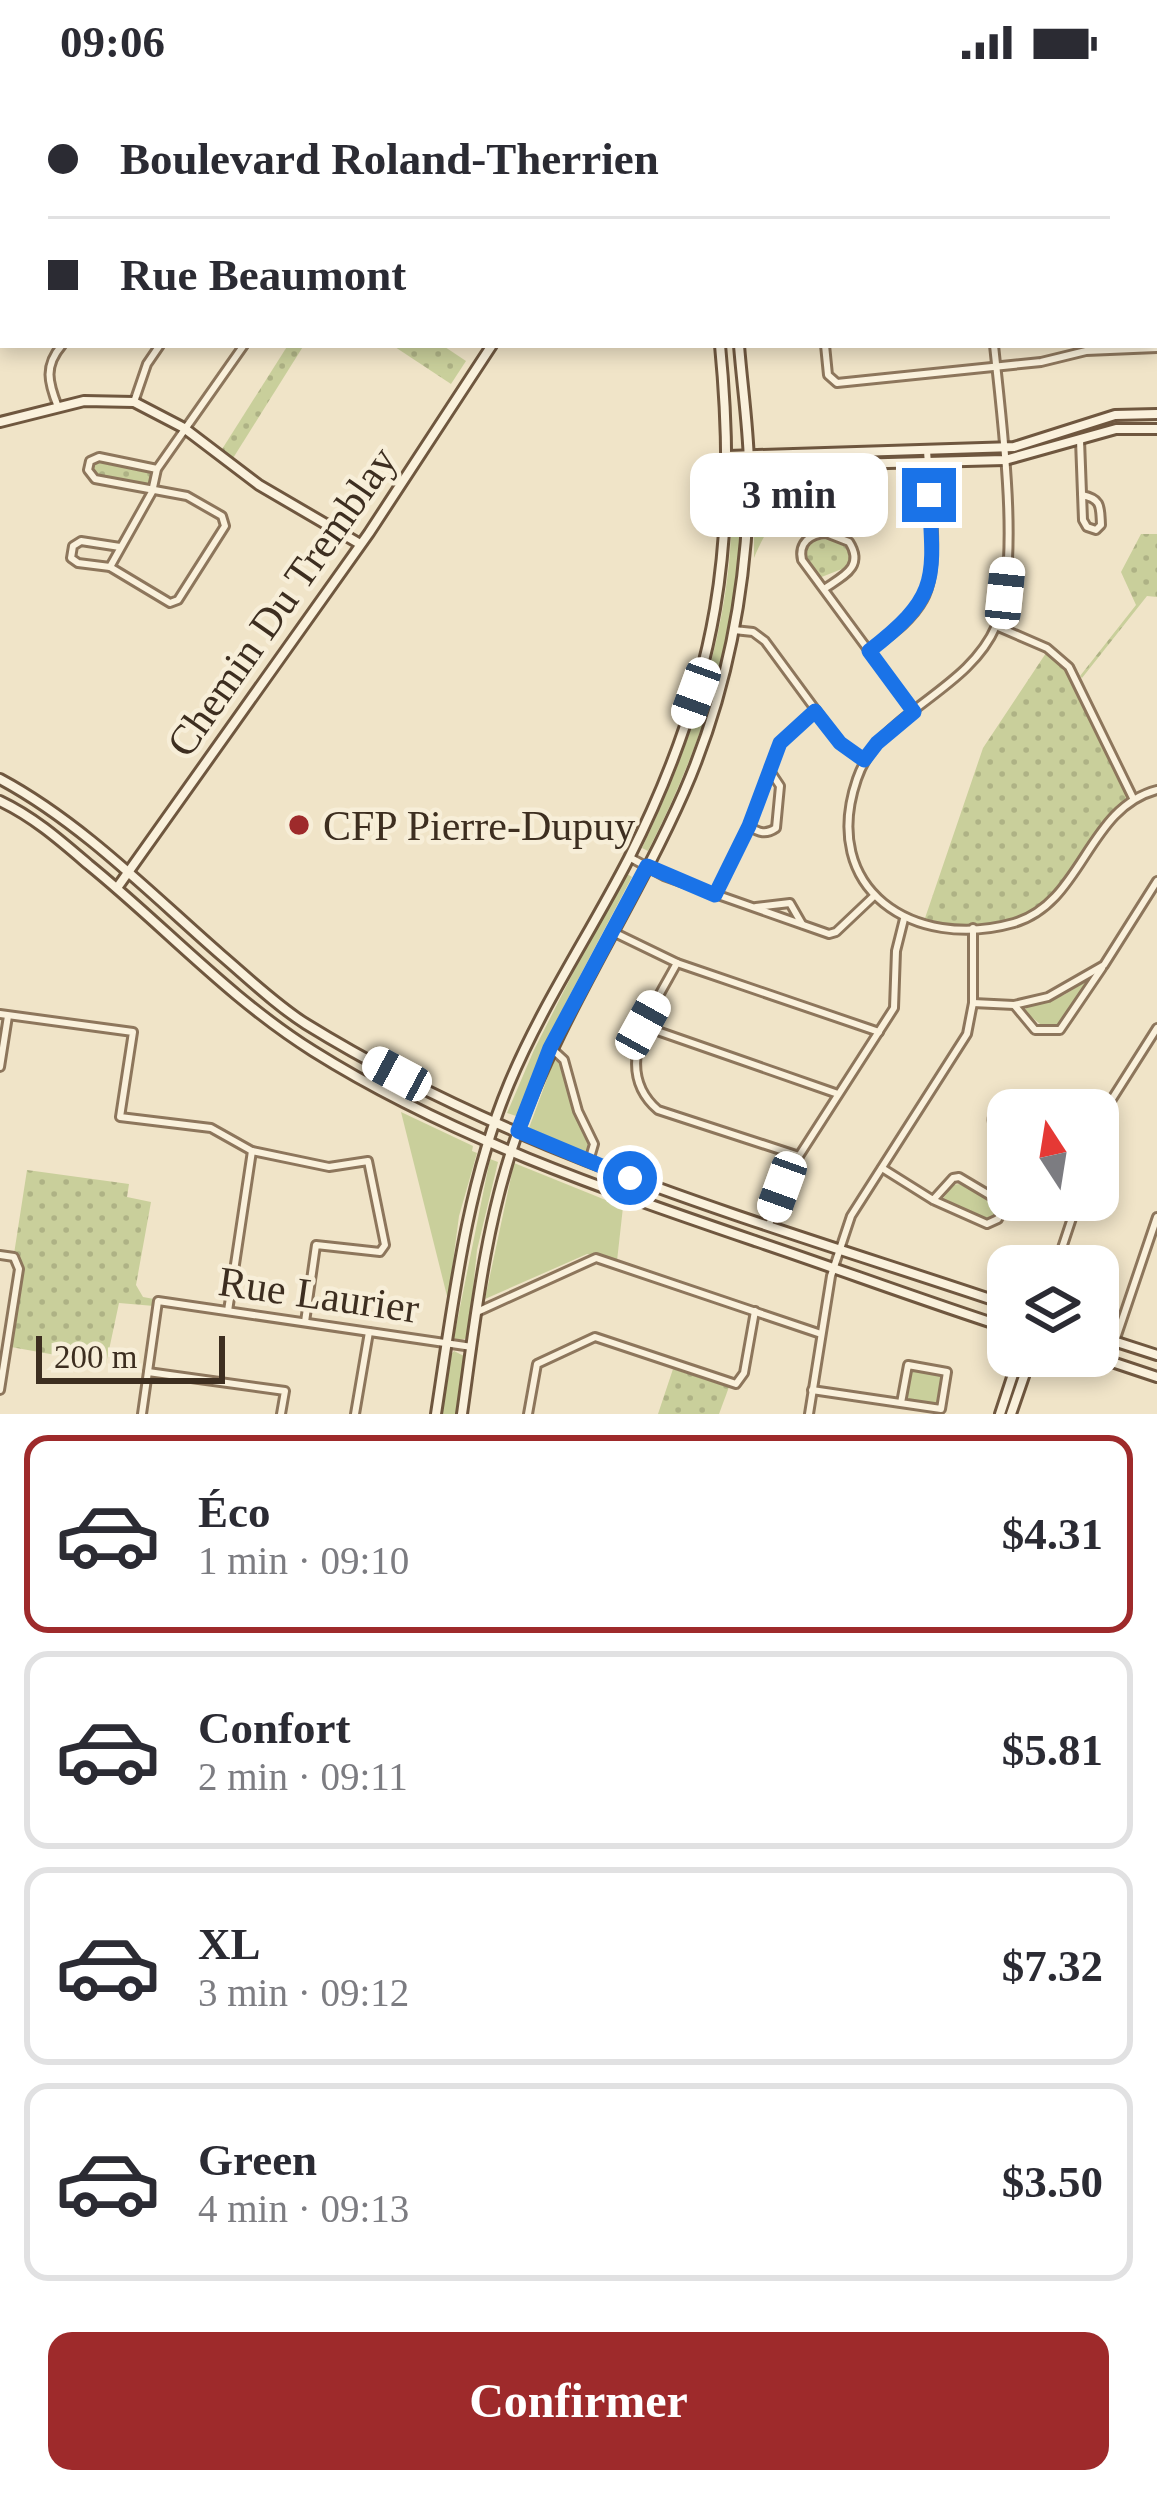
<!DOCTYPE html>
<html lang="fr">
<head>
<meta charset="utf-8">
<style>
  body { margin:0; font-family:Georgia,serif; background:#f2f2f3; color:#2b2b33; height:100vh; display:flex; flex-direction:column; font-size:45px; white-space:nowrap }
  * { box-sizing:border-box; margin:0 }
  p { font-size:39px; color:#7c7c81 }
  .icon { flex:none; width:66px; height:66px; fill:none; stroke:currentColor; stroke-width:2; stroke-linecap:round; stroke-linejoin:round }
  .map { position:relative; height:1330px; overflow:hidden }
  .panel { display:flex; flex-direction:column; background:#fff; flex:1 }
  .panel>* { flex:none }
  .top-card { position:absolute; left:0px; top:0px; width:1158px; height:264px; box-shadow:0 6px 18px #0003; display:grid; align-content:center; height:264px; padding:0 48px; background:#fff }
  .needle { width:78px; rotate:348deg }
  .tools { position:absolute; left:987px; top:1005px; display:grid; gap:24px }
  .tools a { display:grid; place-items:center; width:132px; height:132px; border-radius:24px; background:#fff; box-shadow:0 6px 18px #0003; font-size:60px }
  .scale { position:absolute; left:36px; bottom:30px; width:189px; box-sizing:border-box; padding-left:12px; border:6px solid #3d2e20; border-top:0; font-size:33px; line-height:42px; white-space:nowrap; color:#3d2e20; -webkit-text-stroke:9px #f7eed8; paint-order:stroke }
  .end { position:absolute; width:54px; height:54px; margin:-27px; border:15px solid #1a73e8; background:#fff; box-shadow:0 0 0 6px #fff }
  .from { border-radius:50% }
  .bubble { position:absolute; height:84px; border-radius:24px; background:#fff; box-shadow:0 6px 18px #0003; font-size:39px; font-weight:700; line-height:84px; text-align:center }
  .car { position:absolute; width:36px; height:72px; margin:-36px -18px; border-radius:15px; box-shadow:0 0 9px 3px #0007; background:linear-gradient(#fff 24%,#345 0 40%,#fff 0 76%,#345 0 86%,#fff 0) }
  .top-card b { display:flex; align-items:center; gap:42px; height:114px; font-size:45px }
  .top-card b+b { border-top:3px solid #e1e1e2 }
  .top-card i { width:30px; height:30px; background:#2b2b33 }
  ul { padding:21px 0 0; list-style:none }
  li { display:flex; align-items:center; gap:36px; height:198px; margin:0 24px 18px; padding:0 24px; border:6px solid #e1e1e2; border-radius:24px }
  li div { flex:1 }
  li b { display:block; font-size:45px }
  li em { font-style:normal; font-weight:700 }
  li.active { border-color:#9e2a2b }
  li>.icon { width:108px; height:108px; stroke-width:1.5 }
  .cta { display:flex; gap:24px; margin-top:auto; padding:24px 48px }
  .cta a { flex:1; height:138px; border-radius:24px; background:#9e2a2b; color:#fff; font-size:48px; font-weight:700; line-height:138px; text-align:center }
  .status { display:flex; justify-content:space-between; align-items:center; height:84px; padding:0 60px; background:#fff; direction:ltr }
  .status svg { height:33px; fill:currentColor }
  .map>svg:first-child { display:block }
  .grass { fill:#c9cf9b }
  .park { fill:url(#park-dots) }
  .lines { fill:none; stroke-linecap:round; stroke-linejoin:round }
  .street-casing { stroke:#8d765c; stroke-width:12 }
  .secondary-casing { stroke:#6f573f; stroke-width:14 }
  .street { stroke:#faf1dc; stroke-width:6 }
  .secondary { stroke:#faf1dc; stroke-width:8 }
  .route { stroke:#1a73e8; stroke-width:15 }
  .poi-dot { fill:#9e2a2b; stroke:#f7eed8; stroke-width:4.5 }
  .labels { text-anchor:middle; stroke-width:9; stroke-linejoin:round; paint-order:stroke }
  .street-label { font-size:42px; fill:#3d2e20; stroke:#f7eed8 }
  .poi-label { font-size:42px; fill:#3d2e20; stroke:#f7eed8; text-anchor:start }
</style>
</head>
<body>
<div class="status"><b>09:06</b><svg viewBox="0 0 49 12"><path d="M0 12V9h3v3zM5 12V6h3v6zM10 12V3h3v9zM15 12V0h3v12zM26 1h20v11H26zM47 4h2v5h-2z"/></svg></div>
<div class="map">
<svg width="1157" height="1330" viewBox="0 0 1157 1330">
  <defs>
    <pattern id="park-dots" width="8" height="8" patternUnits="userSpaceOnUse" patternTransform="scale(3)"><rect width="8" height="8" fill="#c9cf9b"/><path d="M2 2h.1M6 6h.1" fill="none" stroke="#aeb285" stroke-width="1.8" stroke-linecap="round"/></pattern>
  </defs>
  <rect width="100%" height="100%" fill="#f0e4c8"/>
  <!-- grass -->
  <g class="grass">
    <path d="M856,383C804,398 775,423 754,474V388Z"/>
    <path d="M732,395H741C740,425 741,457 738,487C727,586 693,679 648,767L642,764C684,675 719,578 729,479C732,451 731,423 732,395Z"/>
    <polygon points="624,788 632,793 565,920 516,1032 507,1029 534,966"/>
    <polygon points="1095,892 1060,941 1045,944 1024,927 1028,922 1064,911"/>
    <path d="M554,976L562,980C570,1009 578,1035 591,1062L586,1069L529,1044Z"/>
    <polygon points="401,1028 473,1062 472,1067 477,1069 459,1132 448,1216"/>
    <polygon points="490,1075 498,1078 477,1166 468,1254 456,1257 454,1253"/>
    <polygon points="514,1079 623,1123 617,1177 587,1170 485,1215"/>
    <polygon points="959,1100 993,1117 997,1125 993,1134 982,1134 942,1116 953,1101"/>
    <polygon points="454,1267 466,1273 458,1330 441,1330 450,1272"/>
    <polygon points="909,1283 945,1289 939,1323 903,1318"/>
  </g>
  <!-- park -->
  <g class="park">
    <polygon points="288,261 304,261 230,379 219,370"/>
    <polygon points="392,261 442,261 466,277 451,300"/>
    <polygon points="99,375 155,387 151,406 96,393 90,385 92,379"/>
    <polygon points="1141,450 1157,450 1157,513 1147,512 1082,594 1080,592 1136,521 1121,488"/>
    <polygon points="827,455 843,460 851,473 847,483 819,494 805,476 805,468 814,456"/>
    <polygon points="1048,566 1068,583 1131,714 1106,737 1051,817 1033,829 1000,840 923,840 983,664"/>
    <polygon points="27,1086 129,1100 127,1113 151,1118 136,1201 143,1213 154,1215 154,1222 119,1219 106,1280 11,1263 24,1182 14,1170"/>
    <polygon points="673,1285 729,1303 719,1330 658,1330"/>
  </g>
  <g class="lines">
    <!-- street casing -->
    <g class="street-casing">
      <g id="street">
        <polyline points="45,0 47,3"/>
        <polyline points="402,0 445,3"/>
        <polyline points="800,0 800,3"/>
        <polyline points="1074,0 1075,3"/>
        <polyline points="153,3 155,0"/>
        <polyline points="245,3 247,0"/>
        <polyline points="333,3 335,0"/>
        <polyline points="994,3 995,0"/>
        <polyline points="0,144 3,148"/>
        <polyline points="0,164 3,158"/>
        <polyline points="1155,198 1157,199"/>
        <polyline points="0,199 3,194"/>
        <polyline points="825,261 828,291 837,299 1041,278 1086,267 1157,264"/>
        <path d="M994,261C1001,330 1022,482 996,542C967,609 880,627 857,695C819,806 914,867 1014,839C1083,819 1087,724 1157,706"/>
        <polyline points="134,318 147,280 160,261"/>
        <path d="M58,323C48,298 44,282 62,261"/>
        <path d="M1080,356L1083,436L1087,443L1096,446L1101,441C1100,423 1102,415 1082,411"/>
        <polyline points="120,463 81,457 73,462 71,474 78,479 110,483 170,519 178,516 225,442 222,432 187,412 95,395 88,386 90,377 99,373 157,385"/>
        <polyline points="110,483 152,408 157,385 244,261"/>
        <path d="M824,505C843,492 865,483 849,458L826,449C810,450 798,459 802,476L914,628"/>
        <polyline points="996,542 1047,564 1069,583 1133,714"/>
        <polyline points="734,546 753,548 765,557 840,659 864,676"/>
        <path d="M869,567C889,552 911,538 923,516C942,482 929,405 927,366"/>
        <path d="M749,742C759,749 766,751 776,744L780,702L770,687"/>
        <polyline points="629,773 664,792 829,850 836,848 874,812"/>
        <polyline points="715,811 749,742 780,659 815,627"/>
        <polyline points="756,823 790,819 802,840"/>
        <polyline points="613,848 677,879 879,948"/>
        <path d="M677,879C654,922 609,984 658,1026L799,1072"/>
        <polyline points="973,919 1014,921 1048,913 1104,881 1157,797"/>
        <polyline points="1015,922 1035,946 1060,946 1102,884"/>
        <polyline points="0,930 133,948 120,1033 211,1044 252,1067 329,1083 368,1077 385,1161 380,1168 316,1161 305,1238"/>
        <polyline points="643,942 838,1010"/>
        <polyline points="551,964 564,976 578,1027 594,1060 589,1077"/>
        <polyline points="0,983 8,932"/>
        <path d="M1008,1049L995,1046C989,1033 995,1027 1003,1017L1020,1016L1033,1026"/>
        <polyline points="1098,1055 1112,1015 1157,944"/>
        <polyline points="882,1084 933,1116 987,1140 998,1135 1002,1125 996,1115 959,1093 953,1094 933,1116"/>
        <polyline points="769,1140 799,1072 894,924 896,867 904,835"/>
        <polyline points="0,1171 14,1173 19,1185 0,1306"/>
        <polyline points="1056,1182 1078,1116"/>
        <polyline points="228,1227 252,1067"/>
        <polyline points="477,1228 596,1174 821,1250"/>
        <polyline points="1115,1257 1157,1133"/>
        <polyline points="148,1288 285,1307 281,1330"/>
        <polyline points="812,1306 941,1325 947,1288 908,1281 901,1319"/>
        <polyline points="142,1330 158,1217 472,1263"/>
        <polyline points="355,1330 369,1248"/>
        <polyline points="528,1330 537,1280 595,1253 736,1300 744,1289 755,1227"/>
        <polyline points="809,1330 831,1192 851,1132 967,950 973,919 973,844"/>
      </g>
    </g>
    <!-- secondary casing -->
    <g class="secondary-casing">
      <g id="secondary">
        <polyline points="693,0 693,3"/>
        <polyline points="714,0 714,3"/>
        <polyline points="661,3 663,0"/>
        <polyline points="0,338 84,317 134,318 184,344 259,401 360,460"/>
        <polyline points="728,372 1014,363 1115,331 1157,330"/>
        <polyline points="728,383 1005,376 1116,345 1157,345"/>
        <path d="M0,695C82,739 151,810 221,871C248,894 276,921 306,940C521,1073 771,1141 1008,1221"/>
        <path d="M0,717C34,733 61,757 89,781C164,842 230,915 313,967C450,1053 606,1106 758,1158C841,1186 924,1217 1008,1244"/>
        <polyline points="117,804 369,449 492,261"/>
        <polyline points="1098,1252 1157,1271"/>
        <polyline points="1094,1272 1157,1293"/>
        <path d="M436,1330C453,1220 466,1103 509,1000C542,921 590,850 629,774C718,598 739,456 720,261"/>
        <path d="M462,1330C475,1237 485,1141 516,1053C559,931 632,826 684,708C729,605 749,492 749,379C748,340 742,300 739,261"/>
        <polyline points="1000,1330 1019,1272"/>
        <polyline points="1011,1330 1031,1272"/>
      </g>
    </g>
    <!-- street -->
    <use href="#street" class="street"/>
    <!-- secondary -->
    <use href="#secondary" class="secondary"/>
  </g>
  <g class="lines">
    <!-- route -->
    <path class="route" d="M630,1094L518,1047L550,964L647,782L715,811L749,742L780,659L815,627L840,659L864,676L877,659L914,628L869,567C940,512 934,496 929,411"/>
  </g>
  <!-- markers -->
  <circle class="poi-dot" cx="299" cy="741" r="12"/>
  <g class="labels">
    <!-- street labels -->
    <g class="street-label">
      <text transform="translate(281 517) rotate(-55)" y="15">Chemin Du Tremblay</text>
      <text transform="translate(319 1210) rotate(8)" y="15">Rue Laurier</text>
    </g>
    <!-- poi labels -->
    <g class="poi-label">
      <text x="323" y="756">CFP Pierre-Dupuy</text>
    </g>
  </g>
</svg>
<div class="tools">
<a><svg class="needle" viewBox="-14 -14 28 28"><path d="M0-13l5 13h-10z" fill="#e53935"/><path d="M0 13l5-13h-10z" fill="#7c7c81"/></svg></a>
<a><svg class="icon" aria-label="layers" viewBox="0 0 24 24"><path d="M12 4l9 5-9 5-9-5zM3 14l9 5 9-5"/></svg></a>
</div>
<div class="scale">200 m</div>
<i class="end from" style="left:630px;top:1094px"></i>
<i class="end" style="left:929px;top:411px"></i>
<div class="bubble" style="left:690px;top:369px;width:198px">3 min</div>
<i class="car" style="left:1005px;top:509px;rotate:6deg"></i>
<i class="car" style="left:696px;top:609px;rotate:200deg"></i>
<i class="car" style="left:643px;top:941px;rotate:29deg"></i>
<i class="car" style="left:397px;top:990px;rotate:298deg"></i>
<i class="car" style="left:782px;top:1103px;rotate:200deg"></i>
<div class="top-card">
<b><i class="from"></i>Boulevard Roland-Therrien</b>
<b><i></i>Rue Beaumont</b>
</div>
</div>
<section class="panel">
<ul>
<li class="active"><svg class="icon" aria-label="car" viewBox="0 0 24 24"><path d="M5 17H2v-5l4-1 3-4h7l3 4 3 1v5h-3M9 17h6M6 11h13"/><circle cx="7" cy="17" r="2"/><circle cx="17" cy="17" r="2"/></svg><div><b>Éco</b><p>1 min · 09:10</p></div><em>$4.31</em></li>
<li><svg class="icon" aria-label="car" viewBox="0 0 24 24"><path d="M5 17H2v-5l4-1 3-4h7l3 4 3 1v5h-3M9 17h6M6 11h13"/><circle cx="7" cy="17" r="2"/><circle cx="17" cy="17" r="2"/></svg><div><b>Confort</b><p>2 min · 09:11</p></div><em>$5.81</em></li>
<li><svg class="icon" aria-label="car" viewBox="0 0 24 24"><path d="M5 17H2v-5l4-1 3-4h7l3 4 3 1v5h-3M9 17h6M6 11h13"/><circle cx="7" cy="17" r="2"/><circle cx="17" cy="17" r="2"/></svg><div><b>XL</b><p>3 min · 09:12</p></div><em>$7.32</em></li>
<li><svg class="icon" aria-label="car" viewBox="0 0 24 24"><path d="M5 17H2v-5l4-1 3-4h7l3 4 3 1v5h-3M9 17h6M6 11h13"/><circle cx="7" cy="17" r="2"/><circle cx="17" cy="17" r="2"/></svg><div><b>Green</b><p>4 min · 09:13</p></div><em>$3.50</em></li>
</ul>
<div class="cta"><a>Confirmer</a></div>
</section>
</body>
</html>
